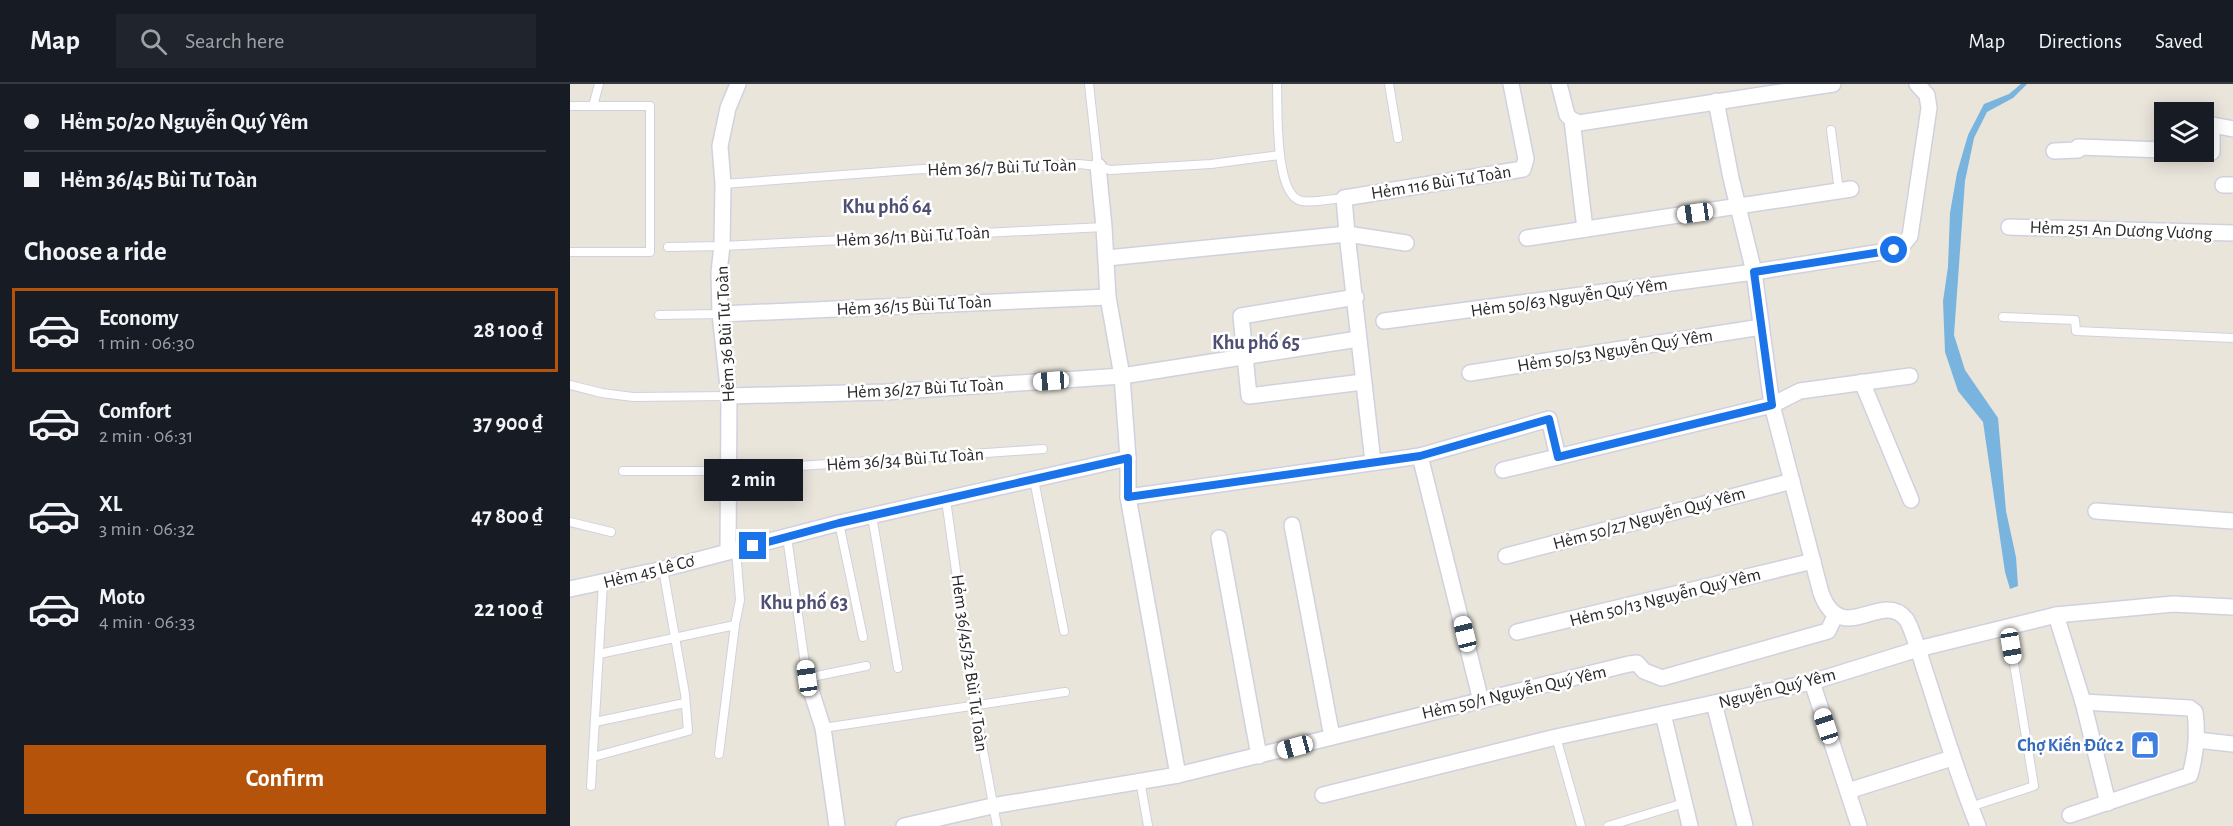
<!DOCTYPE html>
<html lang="en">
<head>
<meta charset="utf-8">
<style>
  body { margin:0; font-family:"Alegreya Sans",sans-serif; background:#20242c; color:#f1f3f6; height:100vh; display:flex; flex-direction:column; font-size:22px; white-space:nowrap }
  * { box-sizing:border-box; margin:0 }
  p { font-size:20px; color:#9ea1a6 }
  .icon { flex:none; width:33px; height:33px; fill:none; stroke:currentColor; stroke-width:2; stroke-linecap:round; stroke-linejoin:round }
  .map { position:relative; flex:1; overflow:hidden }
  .sheet { display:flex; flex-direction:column; background:#171b24; width:570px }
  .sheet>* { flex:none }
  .banner { display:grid; align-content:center; height:132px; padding:0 24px; background:#171b24 }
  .tools { position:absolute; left:1584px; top:18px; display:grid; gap:12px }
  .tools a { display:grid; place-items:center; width:60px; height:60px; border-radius:0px; background:#171b24; box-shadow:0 3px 15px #0003; font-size:30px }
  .end { position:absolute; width:27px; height:27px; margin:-14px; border:8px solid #1a73e8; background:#fff; box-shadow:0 0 0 3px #fff }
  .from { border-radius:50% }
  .bubble { position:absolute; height:42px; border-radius:0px; background:#171b24; box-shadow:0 3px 15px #0003; font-size:20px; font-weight:600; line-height:42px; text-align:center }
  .car { position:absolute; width:18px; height:36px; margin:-18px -9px; border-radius:8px; box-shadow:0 0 4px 2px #0007; background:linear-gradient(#fff 24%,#345 0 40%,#fff 0 76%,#345 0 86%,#fff 0) }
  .banner b { display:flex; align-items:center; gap:21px; height:57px; font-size:22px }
  .banner b+b { border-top:2px solid #363941 }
  .banner i { width:15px; height:15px; background:#f1f3f6 }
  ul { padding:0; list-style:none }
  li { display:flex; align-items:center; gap:18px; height:84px; margin:0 12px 9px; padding:0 12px; border:3px solid transparent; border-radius:0px }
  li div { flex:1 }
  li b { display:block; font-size:22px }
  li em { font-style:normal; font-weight:600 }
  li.active { border-color:#b45309 }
  li>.icon { width:54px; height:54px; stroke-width:1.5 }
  h2 { padding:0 24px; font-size:27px; line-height:72px }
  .cta { display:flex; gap:12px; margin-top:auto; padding:12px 24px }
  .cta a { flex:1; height:69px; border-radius:0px; background:#b45309; color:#fff; font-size:24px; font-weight:600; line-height:69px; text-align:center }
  header { display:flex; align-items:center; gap:36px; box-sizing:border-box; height:84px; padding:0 30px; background:#171b24; border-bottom:2px solid #363941 }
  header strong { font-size:28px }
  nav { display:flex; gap:33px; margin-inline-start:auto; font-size:21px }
  .search { width:420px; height:54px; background:#20242c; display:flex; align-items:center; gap:15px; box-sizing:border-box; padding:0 21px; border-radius:0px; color:#9ea1a6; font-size:22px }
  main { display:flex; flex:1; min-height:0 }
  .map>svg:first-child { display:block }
  .water { fill:#79b4df }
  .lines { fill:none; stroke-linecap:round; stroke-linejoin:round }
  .service-casing { stroke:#d0d1df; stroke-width:10 }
  .minor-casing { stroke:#d0d1df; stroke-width:18 }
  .service { stroke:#fff; stroke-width:8 }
  .minor { stroke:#fff; stroke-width:15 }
  .route { stroke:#1a73e8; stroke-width:8 }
  .labels { text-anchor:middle; stroke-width:5; stroke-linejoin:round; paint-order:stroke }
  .street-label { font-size:18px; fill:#282828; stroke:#fff }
  .shop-label { font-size:18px; font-weight:bold; fill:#366cbe; stroke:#fff; text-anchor:end }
  .neighbourhood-label { font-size:20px; font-weight:bold; fill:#4e4f73; stroke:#fff }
</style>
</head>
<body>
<header>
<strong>Map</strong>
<div class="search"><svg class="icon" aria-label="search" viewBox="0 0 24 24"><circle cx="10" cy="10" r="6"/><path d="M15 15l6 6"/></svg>Search here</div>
<nav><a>Map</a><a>Directions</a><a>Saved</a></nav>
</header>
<main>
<section class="sheet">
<div class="banner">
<b><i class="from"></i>Hẻm 50/20 Nguyễn Quý Yêm</b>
<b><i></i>Hẻm 36/45 Bùi Tư Toàn</b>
</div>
<h2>Choose a ride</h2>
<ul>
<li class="active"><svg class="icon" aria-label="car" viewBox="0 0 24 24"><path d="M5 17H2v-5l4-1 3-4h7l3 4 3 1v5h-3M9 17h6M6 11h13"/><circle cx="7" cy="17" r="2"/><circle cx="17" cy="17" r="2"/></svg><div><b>Economy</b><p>1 min · 06:30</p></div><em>28 100 ₫</em></li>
<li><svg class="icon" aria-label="car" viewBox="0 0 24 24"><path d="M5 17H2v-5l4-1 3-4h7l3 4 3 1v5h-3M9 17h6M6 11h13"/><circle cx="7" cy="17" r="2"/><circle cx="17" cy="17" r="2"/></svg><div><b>Comfort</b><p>2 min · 06:31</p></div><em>37 900 ₫</em></li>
<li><svg class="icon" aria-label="car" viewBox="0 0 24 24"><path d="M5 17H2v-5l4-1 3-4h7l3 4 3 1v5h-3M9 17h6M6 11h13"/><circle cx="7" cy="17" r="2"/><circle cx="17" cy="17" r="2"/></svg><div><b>XL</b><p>3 min · 06:32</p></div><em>47 800 ₫</em></li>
<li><svg class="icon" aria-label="car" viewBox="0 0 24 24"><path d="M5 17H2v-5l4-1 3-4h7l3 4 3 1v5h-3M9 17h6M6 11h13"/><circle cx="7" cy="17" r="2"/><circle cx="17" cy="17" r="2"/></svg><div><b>Moto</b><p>4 min · 06:33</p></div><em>22 100 ₫</em></li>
</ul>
<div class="cta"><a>Confirm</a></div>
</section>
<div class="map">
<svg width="1663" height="742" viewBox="0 0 1663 742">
  <rect width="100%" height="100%" fill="#e9e5db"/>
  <!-- water -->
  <polygon class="water" points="1451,0 1457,0 1443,14 1417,28 1404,54 1395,97 1384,251 1395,286 1428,334 1436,427 1446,473 1448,502 1440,505 1435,488 1413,338 1388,307 1375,268 1373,217 1378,183 1380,129 1387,89 1398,51 1414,20 1439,10"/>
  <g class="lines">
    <!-- service casing -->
    <g class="service-casing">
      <g id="service">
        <polyline points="519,0 528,82"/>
        <path d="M707,0C708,23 704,113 732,117C744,119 761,115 774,114"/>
        <polyline points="819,0 828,54"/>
        <polyline points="0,22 80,22 80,168 0,168"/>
        <polyline points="23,22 29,0"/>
        <polyline points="1261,46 1269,107"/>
        <polyline points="153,100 353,85 387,86 509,80 528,82 540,86 641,80 710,71"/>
        <polyline points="98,163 152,162 534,143"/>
        <polyline points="89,231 150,230"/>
        <polyline points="1433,233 1505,236 1506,247 1663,254"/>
        <polyline points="0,301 32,309 63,313 159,312"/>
        <polyline points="53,387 158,387 473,365"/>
        <polyline points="464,396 494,547"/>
        <polyline points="376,416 405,622 427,742"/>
        <polyline points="302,432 328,584"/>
        <polyline points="0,438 41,448"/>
        <polyline points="269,439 293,553"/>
        <polyline points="217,453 237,594 296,582"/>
        <polyline points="29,570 165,541"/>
        <polyline points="25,638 115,619"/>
        <polyline points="253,644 495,608"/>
        <polyline points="986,653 1011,742"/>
        <polyline points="149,670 165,541 170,516 166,466"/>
        <polyline points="23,673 118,647 115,610 93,485"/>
        <polyline points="570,696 578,742"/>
        <polyline points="21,702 33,499"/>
        <polyline points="1400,723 1464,702 1438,543"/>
        <polyline points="1038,742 1114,719"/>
      </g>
    </g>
    <!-- minor casing -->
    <g class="minor-casing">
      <g id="minor">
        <polyline points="989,0 997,31 1002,36 1015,145"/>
        <path d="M1146,17L1161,94L1184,188L1202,321L1251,509C1272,565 1311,505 1336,535C1343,544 1354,586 1359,599C1374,647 1389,695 1408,742"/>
        <polyline points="1002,36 1009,39 1263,0"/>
        <polyline points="1484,67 1508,66 1508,63 1594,66"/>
        <polyline points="1623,68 1642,68 1642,41 1663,45"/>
        <polyline points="528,82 534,143 538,213 552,292 558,374 558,413 608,691"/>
        <polyline points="1653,101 1663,101"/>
        <polyline points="1439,143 1663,149"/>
        <polyline points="957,154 1281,105"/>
        <polyline points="836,159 777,150 774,114 953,85 956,75 941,0"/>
        <polyline points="537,174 777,150 803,378"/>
        <polyline points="786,213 671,232 679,312 793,298"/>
        <polyline points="150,230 538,213"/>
        <polyline points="814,237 1184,188 1324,166 1332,162 1340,152 1359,24 1357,11 1347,0"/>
        <polyline points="900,289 1191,243"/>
        <polyline points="1292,298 1341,416"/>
        <polyline points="159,312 316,308 552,292 788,255"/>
        <polyline points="850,372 911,617"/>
        <polyline points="933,386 1202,321 1230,307 1340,292"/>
        <polyline points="558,413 850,372 979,335 988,373"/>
        <polyline points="1526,427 1663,437"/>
        <polyline points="722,441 762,653"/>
        <polyline points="649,454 689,672"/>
        <polyline points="158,468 159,312 150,230 149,188 152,162 153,100 150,62 158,24 168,0"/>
        <polyline points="936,472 1222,397"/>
        <polyline points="0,505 93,485 269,439 558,374"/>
        <polyline points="1486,531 1513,618 1538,719"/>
        <polyline points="947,548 1243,477"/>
        <polyline points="237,594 253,644 267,742"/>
        <polyline points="1242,598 1289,742"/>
        <polyline points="1144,619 1175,742"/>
        <polyline points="1093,630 1120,742"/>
        <polyline points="1627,656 1663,660"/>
        <polyline points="1278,707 1382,674"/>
        <polyline points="753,711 986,653 1242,598 1348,565 1486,531 1603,520 1663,523"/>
        <path d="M1500,731L1620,691C1626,670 1628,650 1625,628L1620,624L1513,618"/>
        <polyline points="334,742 422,722 608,691 1059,580 1067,579 1074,587 1092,594 1258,547 1265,532"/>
      </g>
    </g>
    <!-- service -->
    <use href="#service" class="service"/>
    <!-- minor -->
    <use href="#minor" class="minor"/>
  </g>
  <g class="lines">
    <!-- route -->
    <polyline class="route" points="183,462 269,439 558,374 558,413 850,372 979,335 988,373 1202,321 1184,188 1324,166"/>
  </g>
  <!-- icons -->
  <defs>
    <g id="shop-square" transform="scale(1.5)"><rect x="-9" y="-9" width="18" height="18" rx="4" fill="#3f7fe0" stroke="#fff"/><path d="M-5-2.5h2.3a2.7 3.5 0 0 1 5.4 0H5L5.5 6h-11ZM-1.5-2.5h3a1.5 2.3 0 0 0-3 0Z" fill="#fff"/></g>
  </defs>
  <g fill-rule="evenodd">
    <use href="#shop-square" x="1575" y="661"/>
  </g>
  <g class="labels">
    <!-- street labels -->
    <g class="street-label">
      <text transform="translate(432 83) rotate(-2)" y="6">Hẻm 36/7 Bùi Tư Toàn</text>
      <text transform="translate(871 98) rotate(-9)" y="6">Hẻm 116 Bùi Tư Toàn</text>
      <text transform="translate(1551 146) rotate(2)" y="6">Hẻm 251 An Dương Vương</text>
      <text transform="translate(343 152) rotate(-3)" y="6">Hẻm 36/11 Bùi Tư Toàn</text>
      <text transform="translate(999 213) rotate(-8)" y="6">Hẻm 50/63 Nguyễn Quý Yêm</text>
      <text transform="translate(344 221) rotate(-3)" y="6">Hẻm 36/15 Bùi Tư Toàn</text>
      <text transform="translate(155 250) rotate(-93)" y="6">Hẻm 36 Bùi Tư Toàn</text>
      <text transform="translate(1045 266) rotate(-9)" y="6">Hẻm 50/53 Nguyễn Quý Yêm</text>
      <text transform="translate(355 304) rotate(-3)" y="6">Hẻm 36/27 Bùi Tư Toàn</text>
      <text transform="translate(335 375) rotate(-4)" y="6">Hẻm 36/34 Bùi Tư Toàn</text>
      <text transform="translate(1079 434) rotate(-15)" y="6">Hẻm 50/27 Nguyễn Quý Yêm</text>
      <text transform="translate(79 487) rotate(-14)" y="6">Hẻm 45 Lê Cơ</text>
      <text transform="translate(1095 513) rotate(-14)" y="6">Hẻm 50/13 Nguyễn Quý Yêm</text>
      <text transform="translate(400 579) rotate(82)" y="6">Hẻm 36/45/32 Bùi Tư Toàn</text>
      <text transform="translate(1207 604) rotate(-14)" y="6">Nguyễn Quý Yêm</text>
      <text transform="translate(944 608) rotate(-13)" y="6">Hẻm 50/1 Nguyễn Quý Yêm</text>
    </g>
    <!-- shop labels -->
    <g class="shop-label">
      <text x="1554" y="667">Chợ Kiến Đức 2</text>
    </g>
    <!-- neighbourhood labels -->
    <g class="neighbourhood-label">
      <text x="317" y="129">Khu phố 64</text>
      <text x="686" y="265">Khu phố 65</text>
      <text x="234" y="525">Khu phố 63</text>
    </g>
  </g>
</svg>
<div class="tools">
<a><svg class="icon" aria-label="layers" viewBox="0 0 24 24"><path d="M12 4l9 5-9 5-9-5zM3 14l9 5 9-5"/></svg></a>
</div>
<i class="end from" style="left:1324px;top:166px"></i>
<i class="end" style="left:183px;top:462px"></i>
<div class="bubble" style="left:134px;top:375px;width:99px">2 min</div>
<i class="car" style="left:1125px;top:129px;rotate:262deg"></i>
<i class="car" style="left:481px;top:297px;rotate:266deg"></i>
<i class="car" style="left:895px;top:550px;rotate:346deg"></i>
<i class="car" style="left:1441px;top:562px;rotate:171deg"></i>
<i class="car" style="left:237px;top:594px;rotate:352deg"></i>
<i class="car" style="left:1256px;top:642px;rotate:342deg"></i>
<i class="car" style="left:725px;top:663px;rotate:255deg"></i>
</div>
</main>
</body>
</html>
